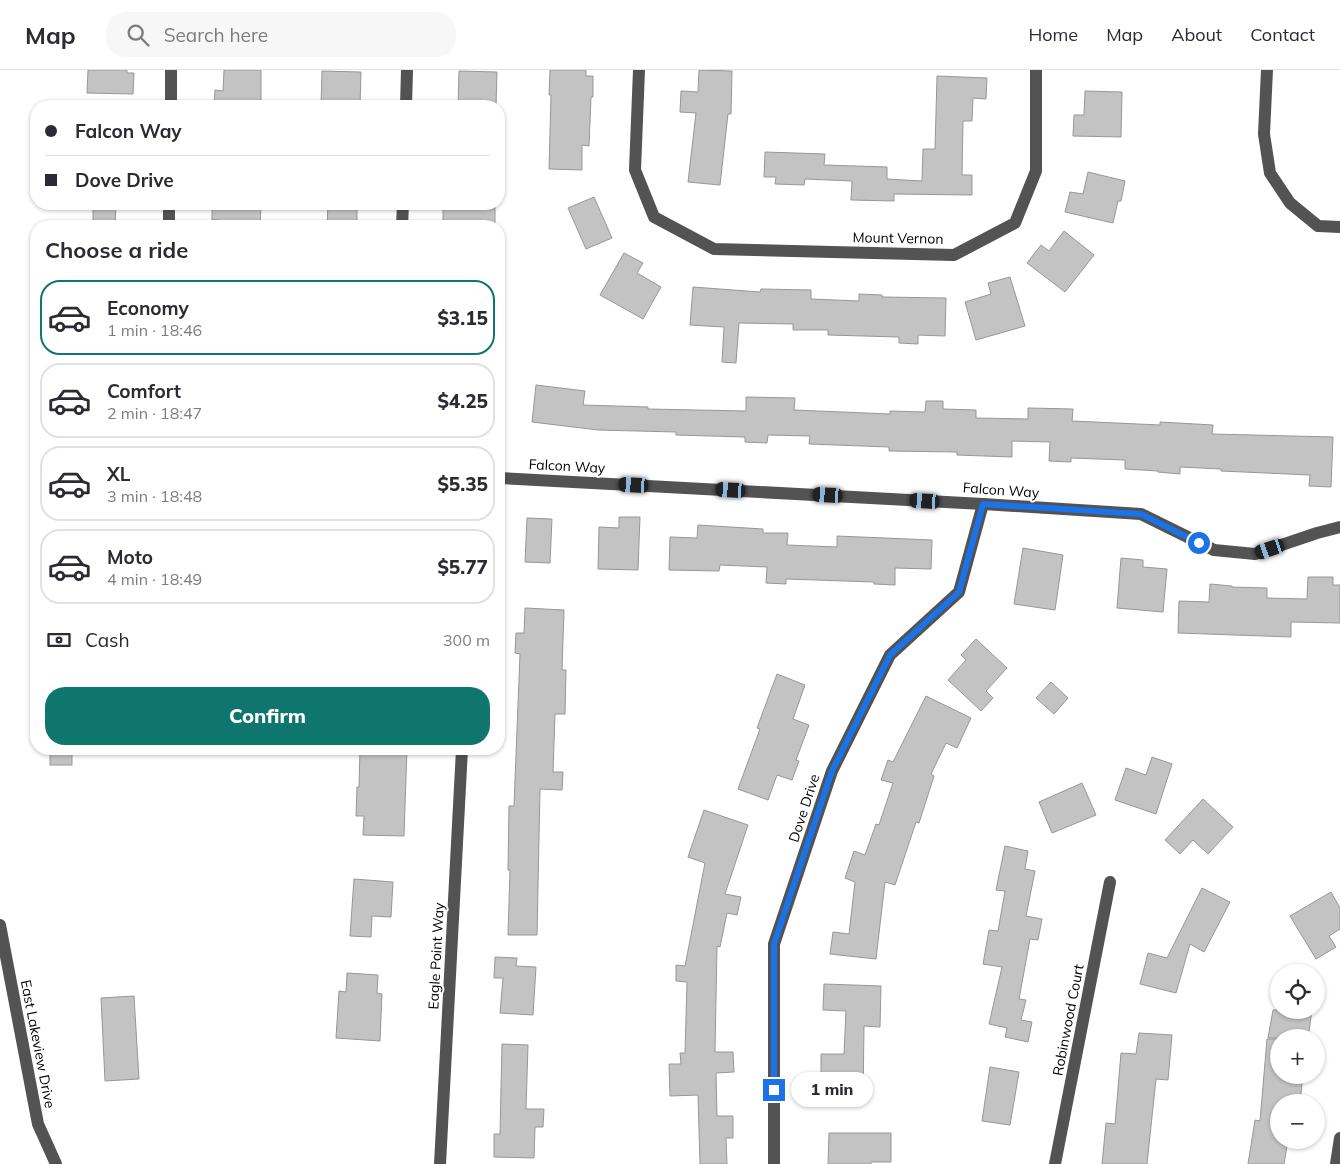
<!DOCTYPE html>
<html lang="en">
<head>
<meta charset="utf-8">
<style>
  body { margin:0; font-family:Mulish,sans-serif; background:#f7f7f7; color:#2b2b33; height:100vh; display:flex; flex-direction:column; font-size:19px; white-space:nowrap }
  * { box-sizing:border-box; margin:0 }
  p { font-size:16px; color:#7c7c81 }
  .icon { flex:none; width:28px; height:28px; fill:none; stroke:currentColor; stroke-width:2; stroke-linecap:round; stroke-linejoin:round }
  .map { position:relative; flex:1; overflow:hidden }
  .side { position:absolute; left:30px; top:150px; width:475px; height:535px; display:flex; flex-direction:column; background:#fff; border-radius:20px; box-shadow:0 1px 4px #0004 }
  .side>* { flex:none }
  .hud { position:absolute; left:30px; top:30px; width:475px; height:110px; border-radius:20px; box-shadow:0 1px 4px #0004; display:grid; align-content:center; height:110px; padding:0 15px; background:#fff }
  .buttons { position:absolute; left:1270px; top:894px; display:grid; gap:10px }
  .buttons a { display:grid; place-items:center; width:55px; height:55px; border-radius:50%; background:#fff; box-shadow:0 1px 4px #0004; font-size:25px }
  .end { position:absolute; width:22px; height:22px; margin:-11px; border:6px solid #1a73e8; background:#fff; box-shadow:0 0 0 2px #fff }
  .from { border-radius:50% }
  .bubble { position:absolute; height:35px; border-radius:18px; background:#fff; box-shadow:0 1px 4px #0004; font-size:16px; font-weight:800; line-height:35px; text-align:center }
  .car { position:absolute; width:15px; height:30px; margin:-15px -8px; border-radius:6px; box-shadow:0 0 4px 1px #0007; background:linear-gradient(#222 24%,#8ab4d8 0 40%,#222 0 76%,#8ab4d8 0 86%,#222 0) }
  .hud b { display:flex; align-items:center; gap:18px; height:48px; font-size:19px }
  .hud b+b { border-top:1px solid #e1e1e2 }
  .hud i { width:12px; height:12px; background:#2b2b33 }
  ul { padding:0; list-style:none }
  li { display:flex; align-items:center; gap:15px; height:75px; margin:0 10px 8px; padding:0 5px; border:2px solid #e1e1e2; border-radius:20px }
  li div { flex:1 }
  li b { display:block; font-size:19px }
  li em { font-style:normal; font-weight:800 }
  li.selected { border-color:#0f766e }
  li>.icon { width:45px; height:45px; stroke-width:1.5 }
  h2 { padding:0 15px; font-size:22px; line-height:60px }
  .pay { display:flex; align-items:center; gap:12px; height:55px; padding:0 15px; font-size:19px }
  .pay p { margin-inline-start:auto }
  .primary-button { display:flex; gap:10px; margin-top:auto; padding:10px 15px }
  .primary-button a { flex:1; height:58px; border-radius:20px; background:#0f766e; color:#fff; font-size:20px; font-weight:800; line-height:58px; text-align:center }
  header { display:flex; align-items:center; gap:30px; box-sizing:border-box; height:70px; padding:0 25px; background:#fff; border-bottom:1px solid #e1e1e2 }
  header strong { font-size:24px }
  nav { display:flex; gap:28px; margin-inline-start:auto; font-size:18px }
  .search { width:350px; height:45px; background:#f7f7f7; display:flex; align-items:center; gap:12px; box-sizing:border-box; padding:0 18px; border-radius:20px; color:#7c7c81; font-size:19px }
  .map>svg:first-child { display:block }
  .building { fill:#c3c3c3; stroke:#979797 }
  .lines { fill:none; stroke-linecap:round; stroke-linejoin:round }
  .minor { stroke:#535353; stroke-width:12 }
  .route { stroke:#1a73e8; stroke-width:6 }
  .labels { text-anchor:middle; stroke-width:4; stroke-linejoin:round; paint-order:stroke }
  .street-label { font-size:14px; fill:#000; stroke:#fff }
</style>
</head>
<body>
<header>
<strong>Map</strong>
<div class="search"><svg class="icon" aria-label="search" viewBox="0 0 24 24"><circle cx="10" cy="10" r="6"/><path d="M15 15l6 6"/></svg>Search here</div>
<nav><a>Home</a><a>Map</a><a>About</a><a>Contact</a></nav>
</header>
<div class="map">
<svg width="1340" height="1094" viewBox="0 0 1340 1094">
  <rect width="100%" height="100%" fill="#fff"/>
  <!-- building -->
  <g class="building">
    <polygon points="88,0 127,0 127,3 134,3 133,24 87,23"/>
    <polygon points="224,0 261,0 261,36 214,36 215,20 223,21"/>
    <polygon points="550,0 586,0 586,6 593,6 593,27 591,27 589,76 582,75 582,100 549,99 551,25 549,25"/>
    <polygon points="699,0 732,1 731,44 728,44 720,115 688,112 696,43 680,42 681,21 698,22"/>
    <polygon points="322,1 361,2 360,36 321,36"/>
    <polygon points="459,1 497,2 496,36 458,36"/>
    <polygon points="937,6 987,8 986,29 973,28 972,51 963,51 962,105 972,105 972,125 894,124 894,131 851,130 852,111 805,109 804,115 775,114 776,107 764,107 765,82 825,84 824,95 887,97 887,109 922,111 923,79 935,79"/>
    <polygon points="1085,21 1122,22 1121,67 1073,66 1074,45 1084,45"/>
    <polygon points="1088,102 1125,111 1121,131 1118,131 1113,153 1065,142 1070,122 1083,124"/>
    <polygon points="594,127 612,168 586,179 568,138"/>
    <polygon points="93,134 116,134 115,156 93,156"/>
    <polygon points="212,134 261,134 260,156 220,156 220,150 212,150"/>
    <polygon points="328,134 357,134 357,156 327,156"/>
    <polygon points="443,135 495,136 495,153 479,153 479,156 443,156"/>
    <polygon points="1064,161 1094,185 1065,222 1027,193 1041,175 1049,181"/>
    <polygon points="624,183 643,193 637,203 661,217 643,249 600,225"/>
    <polygon points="1010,207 1025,256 976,270 965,232 991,224 988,213"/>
    <polygon points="693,217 760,222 761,219 811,220 811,229 859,231 859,224 882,225 882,227 946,228 945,266 918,265 918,274 899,273 899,267 828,265 828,260 793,260 793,254 739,253 736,293 722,292 724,257 690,255"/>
    <polygon points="536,315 585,321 583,335 648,337 648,339 746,341 746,327 795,328 794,340 890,344 890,341 925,342 926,331 943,331 943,339 976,340 976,348 1028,349 1028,338 1073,339 1072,351 1160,355 1160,352 1213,355 1212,364 1333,367 1331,417 1309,416 1310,405 1221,401 1221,399 1180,397 1180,404 1158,402 1158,401 1125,399 1125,390 1071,388 1071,392 1049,391 1050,372 1012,371 1012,387 957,385 957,382 889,381 889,377 809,374 810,366 768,365 767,373 745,372 745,367 676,365 676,362 598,360 532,352"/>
    <polygon points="619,447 640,447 638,500 598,499 599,457 619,458"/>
    <polygon points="527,448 552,449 550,493 525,492"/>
    <polygon points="698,455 763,459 763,463 788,463 787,475 837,477 837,466 932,470 931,499 895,498 895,515 874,514 874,512 786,509 786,514 766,513 767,497 720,495 719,501 669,500 670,467 697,468"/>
    <polygon points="1023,478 1063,485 1055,540 1014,534"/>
    <polygon points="1121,488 1143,490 1143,497 1167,499 1163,542 1117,538"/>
    <polygon points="1308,507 1333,507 1333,515 1340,515 1340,553 1291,552 1291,567 1178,563 1179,531 1209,532 1210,514 1232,516 1232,517 1267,518 1267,528 1307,529"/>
    <polygon points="525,538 564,540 562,600 566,600 565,644 555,644 553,702 563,702 562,720 540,719 537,865 508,865 510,800 508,800 509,736 514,736 520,584 515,583 516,563 524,563"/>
    <polygon points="976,569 1007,598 986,621 993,628 981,641 948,610 966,590 961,585"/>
    <polygon points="777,604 805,615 793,649 809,655 796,690 799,691 792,710 777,705 768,730 738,719 760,659 757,658"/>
    <polygon points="1051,612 1068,628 1054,644 1036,628"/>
    <polygon points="926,626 971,648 957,678 946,673 931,704 934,706 919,753 916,752 895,815 885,812 876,889 830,884 833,862 849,864 855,812 845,808 854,781 865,785 876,754 879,755 893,713 881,710 888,690 893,692"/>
    <rect x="50" y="679" width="22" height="16"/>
    <polygon points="360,679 407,679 404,766 363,765 364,746 356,746 357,717 359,717"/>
    <polygon points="1152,687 1172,694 1156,744 1115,730 1126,698 1146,705"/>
    <polygon points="1082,713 1096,745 1052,763 1039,732"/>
    <polygon points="1203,729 1233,757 1208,784 1193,770 1180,784 1165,770"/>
    <polygon points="704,740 748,755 725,824 741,827 737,845 727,843 720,877 717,876 715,982 733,982 734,1002 716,1003 717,1046 733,1046 733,1068 726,1068 727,1094 700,1094 698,1025 670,1026 669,994 681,994 680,983 685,983 687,912 676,911 676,895 685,896 705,793 688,787"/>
    <polygon points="1005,776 1028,781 1025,799 1035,801 1026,846 1042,849 1038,870 1030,869 1019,929 1026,930 1021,950 1032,952 1028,972 1005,967 1007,958 989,954 1002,897 983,894 989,860 998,861 1005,821 996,820"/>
    <polygon points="354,809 393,812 391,847 372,846 371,867 350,866"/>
    <polygon points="1202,818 1230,832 1204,882 1190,874 1176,923 1140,914 1148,883 1167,888"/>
    <polygon points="1331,822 1340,838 1340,859 1329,866 1336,877 1316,889 1290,846"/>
    <polygon points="495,887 517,888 516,896 536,897 533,945 500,943 503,908 494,908"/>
    <polygon points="347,903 378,905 377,923 382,924 380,971 336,968 339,921 346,922"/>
    <polygon points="824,914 881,916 880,957 864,956 863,1032 827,1032 827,1008 821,1008 821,984 844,984 846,941 823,940"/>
    <polygon points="134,926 139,1009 105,1011 101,928"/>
    <polygon points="1273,940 1312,940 1308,968 1268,968"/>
    <polygon points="1139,963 1172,965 1168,1010 1156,1009 1147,1094 1102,1094 1106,1053 1115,1054 1121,983 1136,984"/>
    <polygon points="1267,969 1279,969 1279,1005 1303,1005 1300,1032 1279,1032 1279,1070 1288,1070 1284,1094 1248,1094 1255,1050 1260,1051"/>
    <polygon points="502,974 528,975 526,1039 544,1039 543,1057 535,1057 534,1088 494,1087 494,1064 500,1064"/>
    <polygon points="990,997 1019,1002 1010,1055 982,1051"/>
    <polygon points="829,1063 891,1063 891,1092 871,1092 871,1094 828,1094"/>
  </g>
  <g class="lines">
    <!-- minor -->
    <g class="minor">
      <polyline points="639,0 635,100 654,147 714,179 954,185 1015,153 1036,101 1036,0"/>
      <polyline points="1267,0 1264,64 1270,103 1290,133 1318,156 1340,157"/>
      <polyline points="171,36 171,0"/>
      <polyline points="406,36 407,0"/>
      <polyline points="169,156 169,134"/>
      <polyline points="402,156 403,134"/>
      <polyline points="499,408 983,434 1141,444 1214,480 1255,484 1317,463 1340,457"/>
      <polyline points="0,855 38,1054 56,1094"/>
      <polyline points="440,1094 462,679"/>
      <polyline points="774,1094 774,874 832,701 890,585 959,522 983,434"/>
      <polyline points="1055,1094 1110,812"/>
      <polyline points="1336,1094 1340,1068"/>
    </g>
  </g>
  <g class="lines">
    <!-- route -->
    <polyline class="route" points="774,1020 774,874 832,701 890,585 959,522 983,434 1141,444 1199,473"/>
  </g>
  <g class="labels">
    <!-- street labels -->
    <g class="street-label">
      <text transform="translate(898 168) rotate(1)" y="5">Mount Vernon</text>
      <text transform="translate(567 396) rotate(3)" y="5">Falcon Way</text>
      <text transform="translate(1001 420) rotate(4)" y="5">Falcon Way</text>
      <text transform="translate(804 738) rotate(-72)" y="5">Dove Drive</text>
      <text transform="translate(436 886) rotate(-87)" y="5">Eagle Point Way</text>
      <text transform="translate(1068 950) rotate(-79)" y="5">Robinwood Court</text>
      <text transform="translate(38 974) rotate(79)" y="5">East Lakeview Drive</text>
    </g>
  </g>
</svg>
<div class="buttons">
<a><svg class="icon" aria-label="locate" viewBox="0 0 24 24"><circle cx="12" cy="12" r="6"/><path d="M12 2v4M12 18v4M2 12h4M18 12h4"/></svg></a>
<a>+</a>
<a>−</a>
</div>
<i class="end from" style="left:1199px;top:473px"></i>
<i class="end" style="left:774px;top:1020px"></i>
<div class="bubble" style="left:791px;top:1002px;width:82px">1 min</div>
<i class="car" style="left:634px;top:415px;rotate:273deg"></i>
<i class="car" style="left:731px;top:420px;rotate:273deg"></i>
<i class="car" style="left:828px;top:425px;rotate:273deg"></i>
<i class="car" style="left:925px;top:431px;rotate:273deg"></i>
<i class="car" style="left:1270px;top:479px;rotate:251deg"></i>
<div class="hud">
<b><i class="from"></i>Falcon Way</b>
<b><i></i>Dove Drive</b>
</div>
<section class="side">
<h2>Choose a ride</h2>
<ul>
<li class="selected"><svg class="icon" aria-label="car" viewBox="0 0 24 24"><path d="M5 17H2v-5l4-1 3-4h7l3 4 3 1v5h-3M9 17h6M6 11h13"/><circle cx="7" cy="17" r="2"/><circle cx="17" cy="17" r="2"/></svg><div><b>Economy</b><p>1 min · 18:46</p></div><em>$3.15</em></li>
<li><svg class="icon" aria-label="car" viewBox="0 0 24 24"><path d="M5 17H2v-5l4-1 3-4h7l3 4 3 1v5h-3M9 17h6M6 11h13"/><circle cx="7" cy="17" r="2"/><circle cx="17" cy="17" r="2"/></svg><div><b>Comfort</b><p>2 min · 18:47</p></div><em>$4.25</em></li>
<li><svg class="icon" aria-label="car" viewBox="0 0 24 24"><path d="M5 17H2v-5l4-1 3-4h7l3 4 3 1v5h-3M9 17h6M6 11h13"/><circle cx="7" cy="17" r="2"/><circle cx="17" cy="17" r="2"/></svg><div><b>XL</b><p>3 min · 18:48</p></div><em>$5.35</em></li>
<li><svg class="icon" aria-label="car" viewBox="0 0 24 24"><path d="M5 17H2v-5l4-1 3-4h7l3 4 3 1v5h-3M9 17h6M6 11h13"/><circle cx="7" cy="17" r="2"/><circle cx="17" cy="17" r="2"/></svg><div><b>Moto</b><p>4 min · 18:49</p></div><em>$5.77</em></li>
</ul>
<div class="pay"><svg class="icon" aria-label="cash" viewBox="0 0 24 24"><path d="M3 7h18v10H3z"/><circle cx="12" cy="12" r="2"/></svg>Cash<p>300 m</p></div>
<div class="primary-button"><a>Confirm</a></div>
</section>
</div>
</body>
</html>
